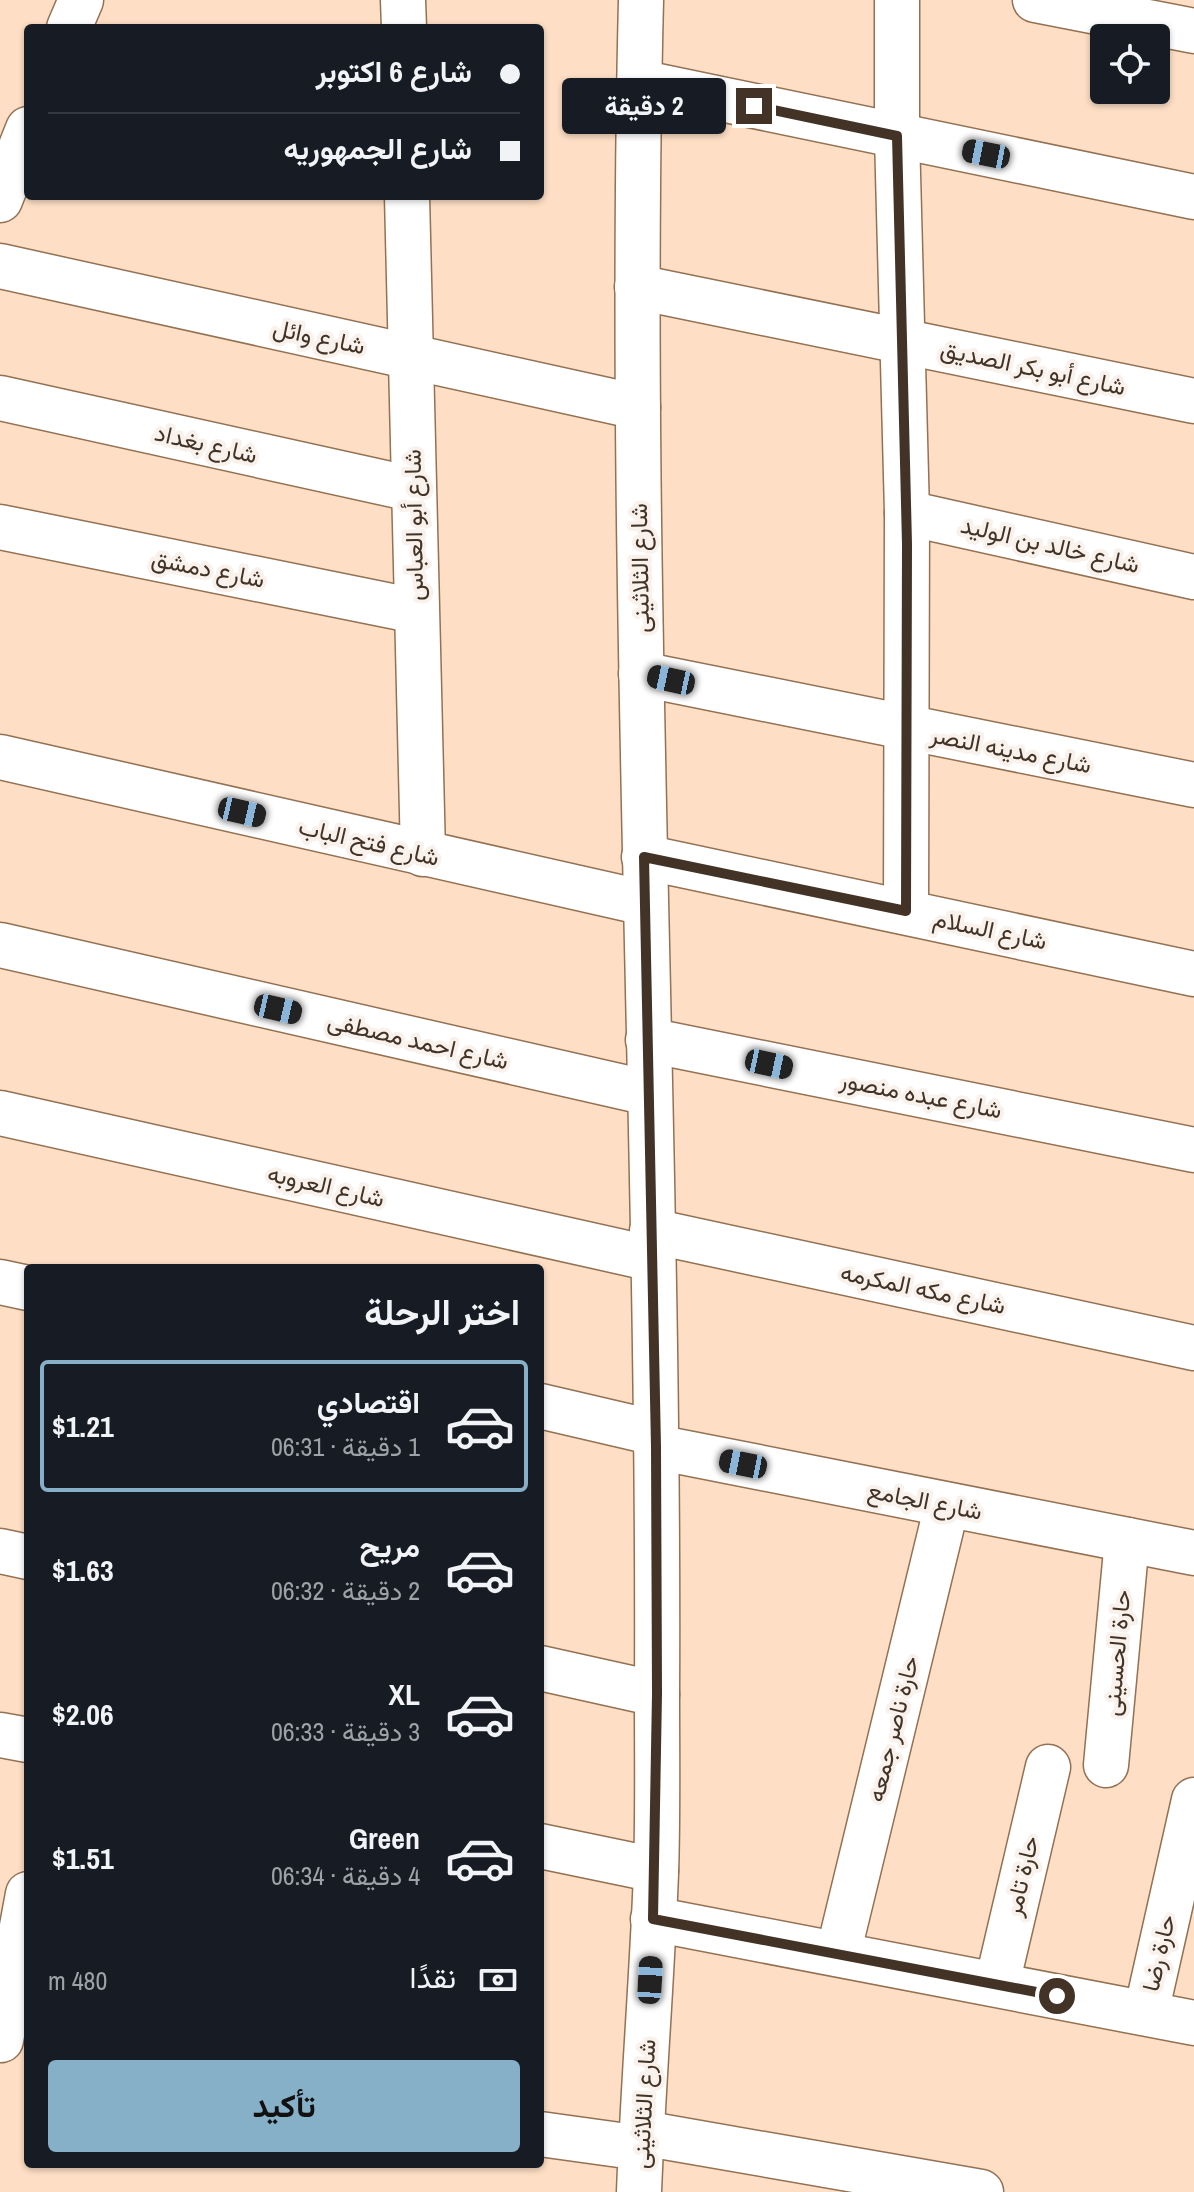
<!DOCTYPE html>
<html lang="ar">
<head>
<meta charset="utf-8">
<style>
  body { margin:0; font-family:"Archivo Narrow",Vazirmatn,sans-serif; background:#20242c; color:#f1f3f6; direction:rtl; height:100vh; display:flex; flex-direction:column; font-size:30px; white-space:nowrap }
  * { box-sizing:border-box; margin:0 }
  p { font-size:26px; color:#9ea1a6 }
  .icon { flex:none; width:44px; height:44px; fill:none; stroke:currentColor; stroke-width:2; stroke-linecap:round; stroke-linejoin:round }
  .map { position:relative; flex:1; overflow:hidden; direction:ltr }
  .details { position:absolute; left:24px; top:1264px; width:520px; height:904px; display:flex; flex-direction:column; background:#171b24; border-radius:8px; box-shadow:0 2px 6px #0004; direction:rtl }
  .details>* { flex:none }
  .top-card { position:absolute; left:24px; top:24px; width:520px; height:176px; border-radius:8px; box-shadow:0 2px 6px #0004; direction:rtl; display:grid; align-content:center; height:176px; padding:0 24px; background:#171b24 }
  .tools { position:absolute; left:1090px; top:24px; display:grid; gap:16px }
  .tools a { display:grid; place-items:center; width:80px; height:80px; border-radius:8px; background:#171b24; box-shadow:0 2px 6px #0004; font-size:40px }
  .end { position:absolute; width:36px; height:36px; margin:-18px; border:10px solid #423326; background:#fff; box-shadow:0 0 0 4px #fff }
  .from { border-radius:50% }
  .bubble { position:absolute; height:56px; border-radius:8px; background:#171b24; box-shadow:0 2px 6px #0004; font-size:26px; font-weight:700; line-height:56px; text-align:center; direction:rtl }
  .car { position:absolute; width:24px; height:48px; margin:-24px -12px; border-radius:10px; box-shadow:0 0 6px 2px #0007; background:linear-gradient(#222 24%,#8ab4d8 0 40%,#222 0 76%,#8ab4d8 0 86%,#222 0) }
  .top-card b { display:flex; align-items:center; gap:28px; height:76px; font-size:30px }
  .top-card b+b { border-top:2px solid #363941 }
  .top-card i { width:20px; height:20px; background:#f1f3f6 }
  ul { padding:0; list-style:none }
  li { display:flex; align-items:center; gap:24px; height:132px; margin:0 16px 12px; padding:0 8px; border:4px solid transparent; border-radius:8px }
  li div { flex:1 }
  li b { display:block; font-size:30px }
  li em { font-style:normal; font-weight:700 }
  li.selected { border-color:#86b0c8 }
  li>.icon { width:72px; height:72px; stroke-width:1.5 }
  h2 { padding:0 24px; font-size:36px; line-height:96px }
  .pay { display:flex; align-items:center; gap:20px; height:88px; padding:0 24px; font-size:30px }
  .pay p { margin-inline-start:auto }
  .cta { display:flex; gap:16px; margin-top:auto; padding:16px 24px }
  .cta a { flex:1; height:92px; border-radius:8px; background:#86b0c8; color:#111; font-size:32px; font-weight:700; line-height:92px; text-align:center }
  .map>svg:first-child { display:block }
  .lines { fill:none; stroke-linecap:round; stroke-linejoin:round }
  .minor-casing { stroke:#937153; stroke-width:47 }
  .minor { stroke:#fff; stroke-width:44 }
  .route { stroke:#423326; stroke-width:10 }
  .labels { text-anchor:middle; stroke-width:8; stroke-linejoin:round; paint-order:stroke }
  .street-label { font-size:24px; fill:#423326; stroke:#f9f1eb }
</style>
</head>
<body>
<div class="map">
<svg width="1194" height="2192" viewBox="0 0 1194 2192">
  <rect width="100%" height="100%" fill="#fedfc5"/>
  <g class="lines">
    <!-- minor casing -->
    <g class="minor-casing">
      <g id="minor">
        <polyline points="403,0 404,28"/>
        <polyline points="897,0 897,136 907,513 906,911"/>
        <polyline points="1035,0 1194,31"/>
        <polyline points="69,28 81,0"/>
        <polyline points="639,82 1194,197"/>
        <polyline points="407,196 423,854"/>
        <polyline points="0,200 28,129"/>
        <polyline points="0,266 638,407"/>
        <polyline points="637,287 1194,401"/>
        <polyline points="0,398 412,489"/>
        <polyline points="907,513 1194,577"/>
        <polyline points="0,527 416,611"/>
        <polyline points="641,674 1194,785"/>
        <polyline points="0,757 645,903"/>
        <polyline points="644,857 1194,974"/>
        <polyline points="0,945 649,1093"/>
        <polyline points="648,1040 1194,1150"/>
        <polyline points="0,1113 653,1259"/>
        <polyline points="652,1231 1194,1348"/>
        <polyline points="0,1282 28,1288"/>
        <polyline points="540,1406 656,1433"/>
        <polyline points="656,1447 1194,1553"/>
        <polyline points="0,1551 28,1557"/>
        <polyline points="540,1668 657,1694"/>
        <polyline points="0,1735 28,1740"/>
        <polyline points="1106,1765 1127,1540"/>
        <polyline points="540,1846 656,1870"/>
        <polyline points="653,1919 1194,2023"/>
        <polyline points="838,1954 947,1505"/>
        <polyline points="997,1984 1048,1767"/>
        <polyline points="1146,2013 1194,1800"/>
        <polyline points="1,2040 28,1894"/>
        <polyline points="642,2133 981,2192"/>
        <polyline points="540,2134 641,2148"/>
        <path d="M639,2192C643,2086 652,1979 656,1873C658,1814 657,1755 657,1697C660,1131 627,566 641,0"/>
      </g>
    </g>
    <!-- minor -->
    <use href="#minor" class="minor"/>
  </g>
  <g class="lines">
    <!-- route -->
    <polyline class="route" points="754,106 897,136 907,544 906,911 644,857 656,1447 657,1694 653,1919 1057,1996"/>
  </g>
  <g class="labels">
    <!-- street labels -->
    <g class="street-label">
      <text transform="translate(319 337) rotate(12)" y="8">شارع وائل</text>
      <text transform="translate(1033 368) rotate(12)" y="8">شارع أبو بكر الصديق</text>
      <text transform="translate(206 444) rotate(13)" y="8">شارع بغداد</text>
      <text transform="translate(414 525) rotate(-91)" y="8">شارع أبو العباس</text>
      <text transform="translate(1050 545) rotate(13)" y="8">شارع خالد بن الوليد</text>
      <text transform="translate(640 568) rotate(-91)" y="8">شارع الثلاثينى</text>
      <text transform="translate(208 569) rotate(11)" y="8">شارع دمشق</text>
      <text transform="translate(1011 750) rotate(11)" y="8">شارع مدينه النصر</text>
      <text transform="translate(369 842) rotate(13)" y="8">شارع فتح الباب</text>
      <text transform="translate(990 930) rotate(12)" y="8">شارع السلام</text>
      <text transform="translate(418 1041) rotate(13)" y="8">شارع احمد مصطفى</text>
      <text transform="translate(921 1095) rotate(11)" y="8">شارع عبده منصور</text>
      <text transform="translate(326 1186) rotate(13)" y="8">شارع العروبه</text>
      <text transform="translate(923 1289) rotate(12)" y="8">شارع مكه المكرمه</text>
      <text transform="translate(925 1501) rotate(11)" y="8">شارع الجامع</text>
      <text transform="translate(1117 1653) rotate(-85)" y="8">حارة الحسينى</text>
      <text transform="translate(893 1729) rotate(-76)" y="8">حارة ناصر جمعه</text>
      <text transform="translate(1022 1876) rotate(-77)" y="8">حارة تامر</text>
      <text transform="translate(1159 1953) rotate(-77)" y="8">حارة رضا</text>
      <text transform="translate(644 2104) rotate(-87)" y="8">شارع الثلاثينى</text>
    </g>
  </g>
</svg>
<div class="tools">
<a><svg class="icon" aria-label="locate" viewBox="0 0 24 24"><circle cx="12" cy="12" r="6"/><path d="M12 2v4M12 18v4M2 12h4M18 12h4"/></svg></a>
</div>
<i class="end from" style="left:1057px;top:1996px"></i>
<i class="end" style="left:754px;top:106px"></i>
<div class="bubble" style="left:562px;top:78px;width:164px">2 دقيقة</div>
<i class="car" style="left:986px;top:154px;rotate:281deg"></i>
<i class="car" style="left:671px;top:680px;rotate:282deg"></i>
<i class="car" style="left:242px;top:812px;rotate:103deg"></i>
<i class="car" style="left:278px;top:1009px;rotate:103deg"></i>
<i class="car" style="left:769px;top:1064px;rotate:102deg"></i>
<i class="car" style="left:743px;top:1464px;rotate:281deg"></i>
<i class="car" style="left:650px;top:1980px;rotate:3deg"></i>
<div class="top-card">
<b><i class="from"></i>شارع 6 اكتوبر</b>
<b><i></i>شارع الجمهوريه</b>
</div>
<section class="details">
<h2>اختر الرحلة</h2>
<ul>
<li class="selected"><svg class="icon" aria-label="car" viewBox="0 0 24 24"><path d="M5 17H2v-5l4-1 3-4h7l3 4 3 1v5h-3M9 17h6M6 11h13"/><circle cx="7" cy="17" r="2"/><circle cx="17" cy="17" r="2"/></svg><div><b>اقتصادي</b><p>1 دقيقة · 06:31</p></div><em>$1.21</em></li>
<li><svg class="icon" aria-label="car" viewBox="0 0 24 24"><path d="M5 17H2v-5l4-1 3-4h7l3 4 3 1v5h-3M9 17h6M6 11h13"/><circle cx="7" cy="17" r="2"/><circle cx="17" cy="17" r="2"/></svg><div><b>مريح</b><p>2 دقيقة · 06:32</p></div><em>$1.63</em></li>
<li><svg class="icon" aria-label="car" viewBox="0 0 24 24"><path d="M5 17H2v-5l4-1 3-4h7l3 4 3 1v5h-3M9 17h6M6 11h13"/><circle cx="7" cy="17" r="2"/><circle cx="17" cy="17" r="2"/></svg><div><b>XL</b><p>3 دقيقة · 06:33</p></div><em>$2.06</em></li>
<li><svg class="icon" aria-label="car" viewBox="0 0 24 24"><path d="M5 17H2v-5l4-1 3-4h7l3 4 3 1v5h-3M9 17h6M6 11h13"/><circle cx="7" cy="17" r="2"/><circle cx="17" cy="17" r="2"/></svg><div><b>Green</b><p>4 دقيقة · 06:34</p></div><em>$1.51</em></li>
</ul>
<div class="pay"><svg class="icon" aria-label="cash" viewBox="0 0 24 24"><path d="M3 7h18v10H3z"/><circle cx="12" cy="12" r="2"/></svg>نقدًا<p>480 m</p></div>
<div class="cta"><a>تأكيد</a></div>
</section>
</div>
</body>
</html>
